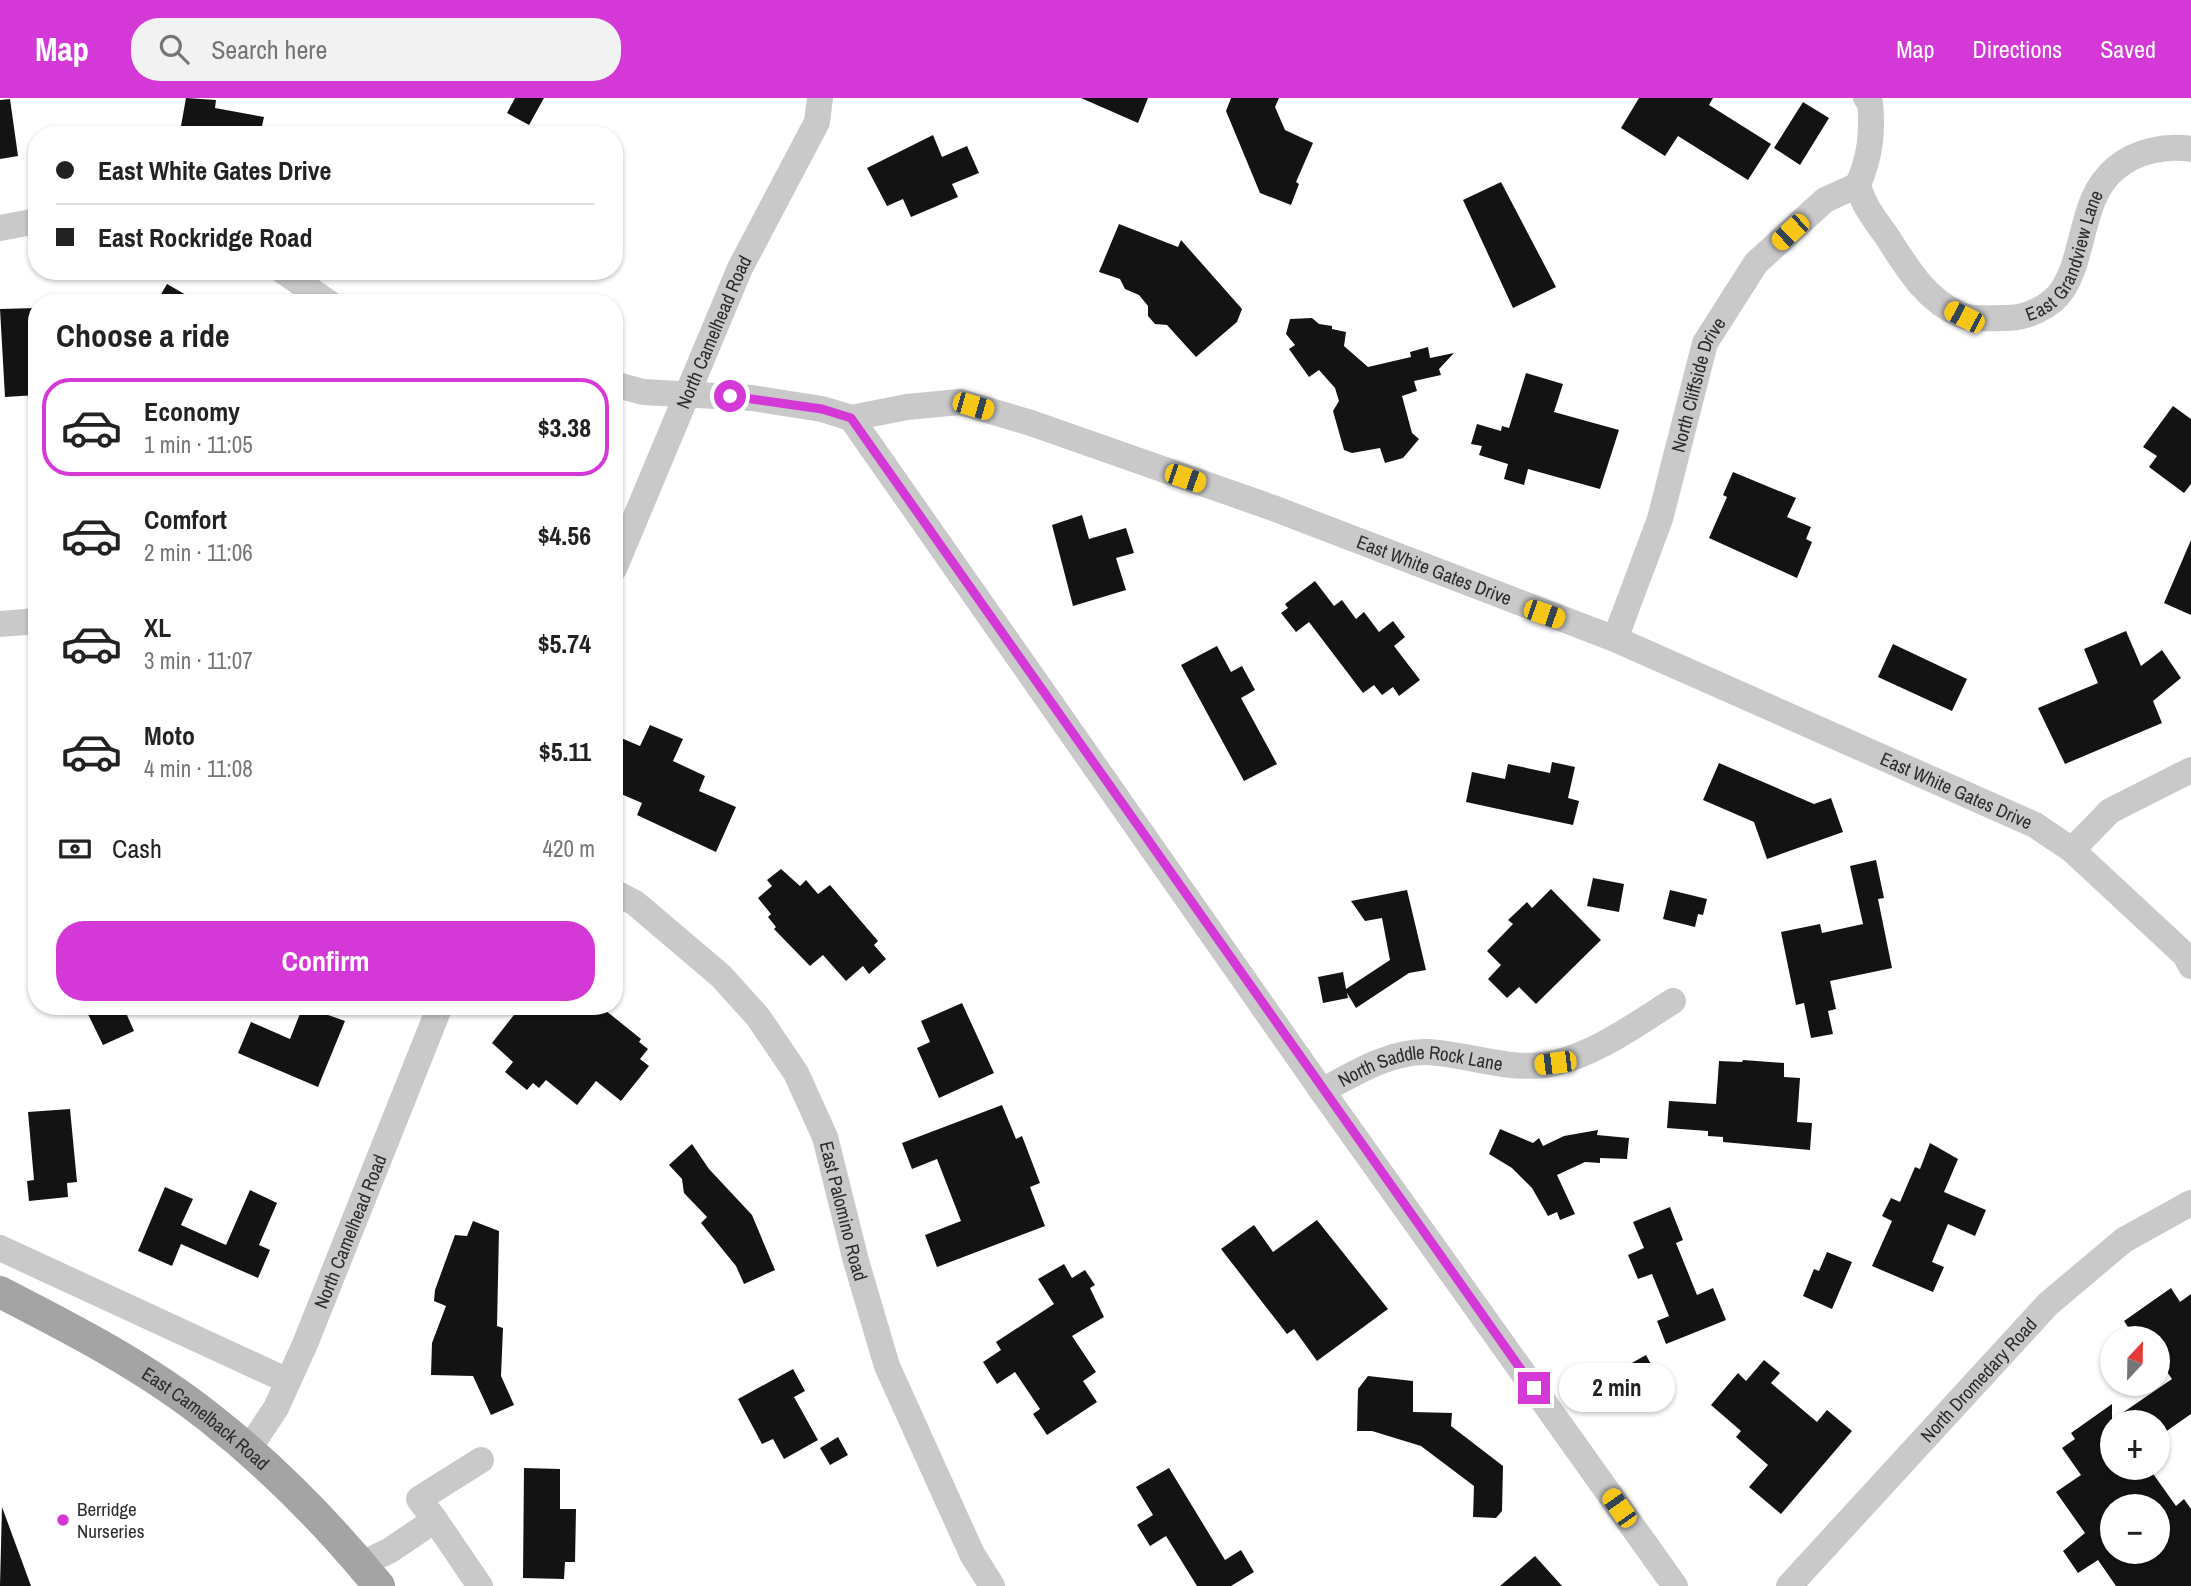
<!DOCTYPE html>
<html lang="en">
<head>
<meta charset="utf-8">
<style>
  body { margin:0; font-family:"Archivo Narrow",sans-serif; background:#f2f2f2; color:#222; height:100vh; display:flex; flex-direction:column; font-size:26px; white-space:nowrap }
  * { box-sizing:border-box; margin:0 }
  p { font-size:23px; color:#767676 }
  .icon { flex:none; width:38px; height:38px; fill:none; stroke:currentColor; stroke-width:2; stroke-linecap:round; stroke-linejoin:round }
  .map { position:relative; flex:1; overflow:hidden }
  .side { position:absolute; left:28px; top:196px; width:595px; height:721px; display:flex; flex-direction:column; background:#fff; border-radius:28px; box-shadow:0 2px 5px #0004 }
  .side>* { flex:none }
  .hud { position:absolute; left:28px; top:28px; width:595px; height:154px; border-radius:28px; box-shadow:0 2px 5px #0004; display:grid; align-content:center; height:154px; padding:0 28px; background:#fff }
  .needle { width:46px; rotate:22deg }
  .fabs { position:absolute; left:2100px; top:1228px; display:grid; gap:14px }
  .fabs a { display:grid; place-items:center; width:70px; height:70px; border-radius:50%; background:#fff; box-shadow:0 2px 5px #0004; font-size:35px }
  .end { position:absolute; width:32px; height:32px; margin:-16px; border:9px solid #d439d7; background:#fff; box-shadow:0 0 0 4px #fff }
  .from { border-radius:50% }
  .bubble { position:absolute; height:49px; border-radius:24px; background:#fff; box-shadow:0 2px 5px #0004; font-size:23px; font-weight:700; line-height:49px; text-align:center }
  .car { position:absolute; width:21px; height:42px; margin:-21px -10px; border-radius:9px; box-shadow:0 0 5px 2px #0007; background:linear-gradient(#f5c518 24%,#345 0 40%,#f5c518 0 76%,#345 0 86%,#f5c518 0) }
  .hud b { display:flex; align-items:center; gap:24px; height:66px; font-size:26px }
  .hud b+b { border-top:2px solid #e0e0e0 }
  .hud i { width:18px; height:18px; background:#222 }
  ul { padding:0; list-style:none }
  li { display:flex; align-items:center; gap:21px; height:98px; margin:0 14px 10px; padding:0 14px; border:4px solid transparent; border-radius:28px }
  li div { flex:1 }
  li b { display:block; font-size:26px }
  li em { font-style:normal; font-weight:700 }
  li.selected { border-color:#d439d7 }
  li>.icon { width:63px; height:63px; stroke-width:1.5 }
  h2 { padding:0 28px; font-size:32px; line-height:84px }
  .pay { display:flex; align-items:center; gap:18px; height:77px; padding:0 28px; font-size:26px }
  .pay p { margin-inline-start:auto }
  .action { display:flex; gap:14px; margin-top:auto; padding:14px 28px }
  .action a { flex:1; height:80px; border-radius:28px; background:#d439d7; color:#fff; font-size:28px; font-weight:700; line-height:80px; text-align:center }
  header { display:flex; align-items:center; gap:42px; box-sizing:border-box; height:98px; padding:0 35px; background:#d439d7; color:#fff }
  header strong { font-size:33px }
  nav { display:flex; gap:38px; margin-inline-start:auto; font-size:24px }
  .search { width:490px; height:63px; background:#f2f2f2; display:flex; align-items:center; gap:18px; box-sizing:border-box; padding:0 24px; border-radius:28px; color:#767676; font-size:26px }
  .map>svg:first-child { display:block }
  .building { fill:#131313; fill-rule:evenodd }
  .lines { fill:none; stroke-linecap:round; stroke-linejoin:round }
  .minor { stroke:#c9c9c9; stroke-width:26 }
  .major { stroke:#a4a4a4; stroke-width:32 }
  .route { stroke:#d439d7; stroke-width:9 }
  .poi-dot { fill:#d439d7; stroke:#fff; stroke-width:2.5 }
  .labels { text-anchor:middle; stroke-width:7; stroke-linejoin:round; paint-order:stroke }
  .street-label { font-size:19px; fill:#2c2c2c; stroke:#fff }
  .poi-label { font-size:19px; fill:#2c2c2c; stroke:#fff; text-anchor:start }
</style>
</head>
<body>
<header>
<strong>Map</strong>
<div class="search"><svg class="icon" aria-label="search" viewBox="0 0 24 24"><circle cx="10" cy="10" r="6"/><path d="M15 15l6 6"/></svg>Search here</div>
<nav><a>Map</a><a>Directions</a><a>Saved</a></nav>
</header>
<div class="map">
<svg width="2191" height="1488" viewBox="0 0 2191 1488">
  <rect width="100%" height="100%" fill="#fff"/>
  <!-- building -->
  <g class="building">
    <polygon points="186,0 216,2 215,10 264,19 260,37 205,37 205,33 181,28"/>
    <polygon points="515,0 544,0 529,27 507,15"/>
    <polygon points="1081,0 1148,0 1138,25"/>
    <polygon points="1231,0 1279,0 1275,9 1285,32 1313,45 1296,84 1299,86 1291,107 1260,95 1226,13"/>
    <polygon points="1639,0 1713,0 1709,7 1771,46 1748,82 1678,38 1665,58 1621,30"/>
    <polygon points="10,1 18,58 0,61 0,2"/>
    <polygon points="1803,4 1829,20 1800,67 1774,50"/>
    <polygon points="933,37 942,59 967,48 979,75 952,86 958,99 911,119 903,101 887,108 867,70"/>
    <polygon points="1501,84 1556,189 1513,210 1463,102"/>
    <polygon points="1119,126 1178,149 1181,142 1242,211 1237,224 1196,259 1167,227 1155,226 1148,218 1148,208 1139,197 1125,191 1120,181 1099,174"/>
    <polygon points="167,186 200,205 156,205"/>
    <polygon points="37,210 37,297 5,299 0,211"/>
    <polygon points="1312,220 1319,226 1332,228 1332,231 1346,234 1344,248 1368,269 1411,259 1410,254 1428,249 1430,260 1454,255 1439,271 1441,277 1414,283 1417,293 1402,298 1412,335 1419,341 1403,360 1385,365 1380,350 1352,355 1344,352 1333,313 1339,303 1335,290 1319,272 1309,279 1289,251 1295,247 1286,236 1290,221"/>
    <polygon points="1526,275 1563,286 1554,314 1619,332 1600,391 1528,371 1524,387 1504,381 1508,366 1479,357 1482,348 1471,346 1477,326 1501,333 1502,328 1509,330"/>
    <polygon points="2173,308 2191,321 2191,386 2184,395 2149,369 2157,358 2143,349"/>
    <polygon points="1733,374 1796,400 1787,419 1811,429 1806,441 1812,444 1797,480 1709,440 1727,399 1723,397"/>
    <polygon points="1082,417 1089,441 1126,430 1134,455 1116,460 1126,492 1073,508 1052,427"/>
    <polygon points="2191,442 2191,517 2164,505"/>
    <polygon points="1315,483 1334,508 1342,502 1356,521 1364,514 1379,534 1393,523 1405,539 1394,548 1420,582 1399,598 1393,589 1382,597 1374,587 1363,595 1309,524 1296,534 1281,515 1288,510 1285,506"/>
    <polygon points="2126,533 2141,568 2162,552 2181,580 2153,603 2162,625 2065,666 2038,610 2098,585 2084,551"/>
    <polygon points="1893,546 1967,581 1952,613 1878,579"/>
    <polygon points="1217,548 1231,574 1242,568 1255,592 1241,600 1277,666 1244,683 1181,567"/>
    <polygon points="650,627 683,641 673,663 705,678 699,693 736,709 716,754 637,717 642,705 614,693 621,673 614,670 614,637 640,648"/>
    <polygon points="1552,664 1575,669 1568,700 1579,703 1573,727 1466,704 1472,674 1505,681 1508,666 1550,675"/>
    <polygon points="1719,665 1814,706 1831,700 1843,734 1767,761 1754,724 1703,702"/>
    <polygon points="1876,762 1884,800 1878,801 1892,870 1830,883 1836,911 1828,913 1833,936 1811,940 1804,905 1796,907 1781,834 1820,826 1822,835 1863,826 1850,768"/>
    <polygon points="781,771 800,788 806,782 818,796 830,787 878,843 874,847 886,861 869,876 863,868 846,883 823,857 810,868 774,831 776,829 768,819 771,816 758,800 772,788 767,782"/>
    <polygon points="1593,780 1624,786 1619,814 1587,808"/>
    <polygon points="1551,791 1601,842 1536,906 1519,889 1507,900 1488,881 1501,867 1487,853 1513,826 1508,822 1527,804 1532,810"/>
    <polygon points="1407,792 1426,872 1409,875 1356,910 1347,895 1348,900 1323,905 1318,879 1343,874 1346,891 1390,862 1382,820 1365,823 1351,803"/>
    <polygon points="1670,792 1707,801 1703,817 1698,816 1695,829 1663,821"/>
    <polygon points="962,905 994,975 939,1000 917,950 930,944 921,923"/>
    <polygon points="84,908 123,908 134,933 103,947"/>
    <polygon points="303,908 345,923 318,989 238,955 251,924 290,941"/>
    <polygon points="521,908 600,908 641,941 639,944 648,951 640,961 649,968 621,1003 596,983 577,1007 546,982 539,990 533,985 527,992 505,974 513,964 492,945"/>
    <polygon points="1743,962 1784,965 1784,979 1800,980 1797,1024 1812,1025 1810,1052 1723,1044 1723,1039 1708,1038 1708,1033 1667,1030 1669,1003 1716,1006 1719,963 1742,964"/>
    <polygon points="1002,1007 1016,1041 1022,1038 1040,1085 1030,1089 1045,1128 937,1169 925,1137 961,1123 937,1061 912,1071 902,1045"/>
    <polygon points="70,1011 77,1084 67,1085 68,1099 29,1103 27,1083 34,1082 28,1014"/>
    <polygon points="1500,1031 1533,1045 1539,1040 1543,1048 1564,1038 1598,1032 1597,1037 1629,1040 1627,1061 1600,1060 1600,1065 1585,1064 1557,1077 1575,1116 1560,1122 1557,1114 1548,1118 1532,1090 1512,1070 1489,1056"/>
    <polygon points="1930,1045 1958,1061 1944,1094 1986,1112 1975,1138 1948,1126 1932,1164 1944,1169 1933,1194 1872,1168 1892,1123 1882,1118 1891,1100 1900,1104 1915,1069 1920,1071"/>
    <polygon points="692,1046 709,1071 752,1117 775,1172 744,1186 736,1168 701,1125 707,1119 684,1095 682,1081 669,1067"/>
    <polygon points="165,1089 193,1101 181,1127 226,1147 250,1092 277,1105 259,1147 270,1152 258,1180 181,1146 172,1168 138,1153"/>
    <polygon points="1670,1109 1683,1142 1676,1145 1697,1197 1713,1190 1726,1222 1666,1246 1657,1223 1669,1218 1652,1176 1638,1181 1628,1157 1644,1150 1633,1124"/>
    <polygon points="1317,1122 1388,1211 1317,1263 1294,1231 1287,1236 1221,1151 1254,1127 1273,1154"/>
    <polygon points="473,1123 499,1133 497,1228 503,1230 501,1278 514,1307 491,1317 473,1278 431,1277 432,1245 446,1208 434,1203 435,1192 455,1137 467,1138"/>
    <polygon points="1827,1154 1852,1164 1832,1211 1803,1198 1814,1171 1819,1173"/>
    <polygon points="1064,1166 1072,1180 1085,1172 1095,1187 1090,1190 1104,1219 1072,1238 1096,1274 1083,1283 1097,1304 1047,1337 1033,1316 1040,1311 1015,1274 997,1286 983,1264 1001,1252 996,1244 1054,1206 1038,1181"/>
    <path d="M2171,1190L2180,1204L2191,1196V1316L2158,1339V1325H2112V1370H2149L2176,1408L2184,1401L2191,1411V1488H2116L2098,1462L2078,1475L2063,1453L2085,1435L2056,1394L2081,1377L2062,1350L2075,1341L2071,1335L2112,1306V1322L2172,1281L2158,1261V1241H2136L2124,1223ZM2112,1409H2158V1454H2112Z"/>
    <polygon points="1646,1257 1659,1281 1627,1299 1614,1275"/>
    <polygon points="1764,1262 1780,1275 1771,1285 1817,1324 1827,1312 1852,1333 1781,1416 1749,1389 1768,1367 1736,1339 1741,1333 1711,1307 1738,1275 1746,1283"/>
    <polygon points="793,1271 805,1293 794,1299 818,1342 784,1361 773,1341 762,1346 738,1301"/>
    <polygon points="1368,1278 1413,1283 1413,1314 1452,1315 1451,1328 1503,1368 1502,1413 1496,1420 1473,1419 1474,1388 1421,1348 1372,1333 1357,1333 1358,1291"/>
    <polygon points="838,1339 848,1357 830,1367 820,1350"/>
    <polygon points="524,1370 560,1371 560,1411 576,1411 575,1464 565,1464 564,1481 523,1480"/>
    <polygon points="1169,1370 1225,1462 1241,1452 1254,1474 1231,1488 1197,1488 1166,1438 1150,1448 1137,1427 1153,1417 1136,1389"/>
    <polygon points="2,1409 31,1488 0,1488"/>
    <polygon points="1535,1458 1562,1488 1500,1488"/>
  </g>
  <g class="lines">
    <!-- minor -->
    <g class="minor">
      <path id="s1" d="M1858,87C1863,107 1874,120 1886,137C1906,168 1925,202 1961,217C1972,222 1990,220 2003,220C2024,221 2051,210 2063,191C2086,155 2080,99 2116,70C2136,53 2166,47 2191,51"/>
      <path d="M1858,87C1870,58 1873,36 1870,5L1866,0"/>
      <polyline points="0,130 37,123"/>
      <polyline points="283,173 329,205"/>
      <path id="s2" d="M614,286L643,294L752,300L822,311L851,320L907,309L960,304L1031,325L1273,410L1615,541L2035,727L2072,752L2185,857L2191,868"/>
      <polyline points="851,320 1322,993 1675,1488"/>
      <path id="s3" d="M614,471L740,170L817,24L820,0"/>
      <polyline points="0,526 37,523"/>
      <path id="s4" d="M1615,541L1660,421L1705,245L1756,165L1825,102L1858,87"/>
      <polyline points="2072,752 2110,713 2191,672"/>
      <path id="s5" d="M614,794L635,805L721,878L758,919L796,975L825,1039L856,1163L887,1268L972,1456L992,1488"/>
      <path id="s6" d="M1322,993C1353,976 1390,953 1427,954C1470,956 1511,975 1555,965C1597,955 1637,926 1673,903"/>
      <polyline points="0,1150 288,1283"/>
      <path id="s7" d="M248,1352L276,1310L305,1246L440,908"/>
      <polyline points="435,1422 419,1401 481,1362"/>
      <polyline points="359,1467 389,1453 435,1422 480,1488"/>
      <path id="s8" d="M1789,1488L2048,1206L2124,1142L2191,1105"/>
    </g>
    <!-- major -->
    <path class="major" id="s9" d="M0,1194C72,1231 146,1269 210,1320C271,1368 329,1427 379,1488"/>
  </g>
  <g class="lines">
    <!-- route -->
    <polyline class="route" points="730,298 822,311 851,320 1534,1290"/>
  </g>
  <!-- markers -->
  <circle class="poi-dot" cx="63" cy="1422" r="7"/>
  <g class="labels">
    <!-- street labels -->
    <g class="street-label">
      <text dy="7" stroke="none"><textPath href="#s1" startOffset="310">East Grandview Lane</textPath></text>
      <text dy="7" stroke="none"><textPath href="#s3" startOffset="257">North Camelhead Road</textPath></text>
      <text dy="7" stroke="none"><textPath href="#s4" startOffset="268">North Cliffside Drive</textPath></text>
      <text dy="7" stroke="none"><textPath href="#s2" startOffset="854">East White Gates Drive</textPath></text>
      <text dy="7" stroke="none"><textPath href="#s2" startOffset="1421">East White Gates Drive</textPath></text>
      <text dy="7" stroke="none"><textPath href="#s6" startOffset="105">North Saddle Rock Lane</textPath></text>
      <text dy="7" stroke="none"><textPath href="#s5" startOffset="406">East Palomino Road</textPath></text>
      <text dy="7" stroke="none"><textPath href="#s7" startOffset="242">North Camelhead Road</textPath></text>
      <text dy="7" stroke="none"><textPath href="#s8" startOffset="280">North Dromedary Road</textPath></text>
      <text dy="7" stroke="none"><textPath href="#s9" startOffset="242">East Camelback Road</textPath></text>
    </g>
    <!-- poi labels -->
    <g class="poi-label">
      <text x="77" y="1418">Berridge<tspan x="77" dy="22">Nurseries</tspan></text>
    </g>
  </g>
</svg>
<div class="fabs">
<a><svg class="needle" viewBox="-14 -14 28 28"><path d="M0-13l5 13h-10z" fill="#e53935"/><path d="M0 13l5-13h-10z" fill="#767676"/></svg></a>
<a>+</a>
<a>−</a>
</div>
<i class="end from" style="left:730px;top:298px"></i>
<i class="end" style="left:1534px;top:1290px"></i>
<div class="bubble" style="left:1559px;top:1265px;width:116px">2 min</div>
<i class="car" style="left:1790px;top:134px;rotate:227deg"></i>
<i class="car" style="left:1964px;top:219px;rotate:297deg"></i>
<i class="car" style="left:973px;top:308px;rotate:106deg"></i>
<i class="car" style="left:1185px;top:380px;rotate:109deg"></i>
<i class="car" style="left:1544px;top:516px;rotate:109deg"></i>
<i class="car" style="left:1555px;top:965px;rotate:263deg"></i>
<i class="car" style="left:1619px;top:1410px;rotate:325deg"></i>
<div class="hud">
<b><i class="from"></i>East White Gates Drive</b>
<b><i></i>East Rockridge Road</b>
</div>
<section class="side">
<h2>Choose a ride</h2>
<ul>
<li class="selected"><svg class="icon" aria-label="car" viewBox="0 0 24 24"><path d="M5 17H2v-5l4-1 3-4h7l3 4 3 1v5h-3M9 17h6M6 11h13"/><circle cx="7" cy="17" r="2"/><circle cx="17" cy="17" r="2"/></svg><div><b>Economy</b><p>1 min · 11:05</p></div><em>$3.38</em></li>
<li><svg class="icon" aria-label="car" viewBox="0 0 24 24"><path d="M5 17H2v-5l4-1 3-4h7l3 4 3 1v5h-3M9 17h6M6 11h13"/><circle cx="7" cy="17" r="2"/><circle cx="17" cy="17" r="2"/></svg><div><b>Comfort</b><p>2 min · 11:06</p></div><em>$4.56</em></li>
<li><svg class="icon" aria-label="car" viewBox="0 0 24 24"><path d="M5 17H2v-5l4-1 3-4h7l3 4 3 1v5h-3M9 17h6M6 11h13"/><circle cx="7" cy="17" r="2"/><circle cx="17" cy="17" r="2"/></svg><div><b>XL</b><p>3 min · 11:07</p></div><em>$5.74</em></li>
<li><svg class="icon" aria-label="car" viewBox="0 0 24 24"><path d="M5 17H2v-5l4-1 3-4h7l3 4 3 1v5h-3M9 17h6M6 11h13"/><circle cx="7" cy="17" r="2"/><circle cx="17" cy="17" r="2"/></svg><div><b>Moto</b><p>4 min · 11:08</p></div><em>$5.11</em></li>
</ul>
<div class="pay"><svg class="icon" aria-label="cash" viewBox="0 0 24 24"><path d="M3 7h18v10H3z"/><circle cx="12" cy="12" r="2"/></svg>Cash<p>420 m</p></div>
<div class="action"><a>Confirm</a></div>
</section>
</div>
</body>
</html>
